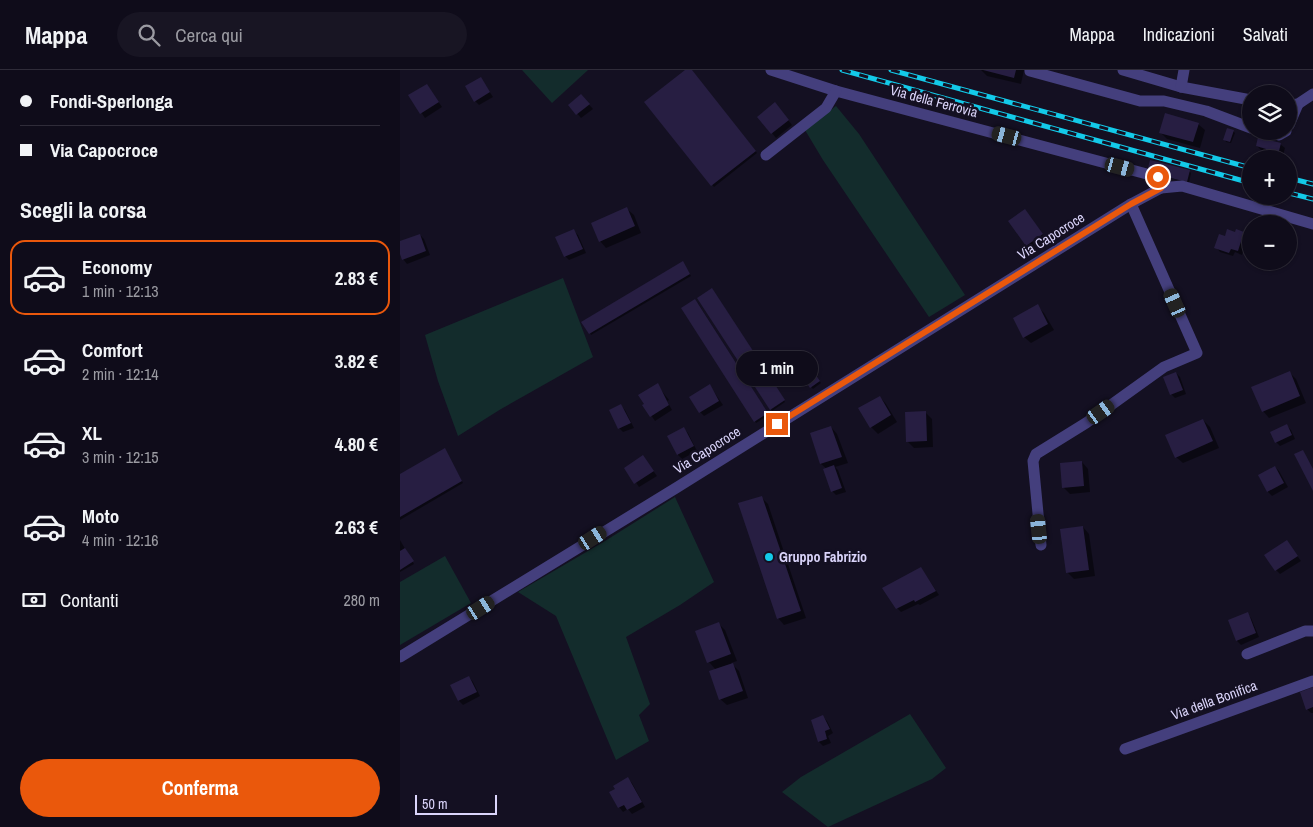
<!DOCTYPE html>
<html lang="it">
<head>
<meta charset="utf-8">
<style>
  body { margin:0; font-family:"Archivo Narrow",sans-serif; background:#181523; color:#f1f3f6; height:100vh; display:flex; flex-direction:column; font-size:19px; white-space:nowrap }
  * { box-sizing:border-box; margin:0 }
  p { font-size:16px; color:#9b9ba2 }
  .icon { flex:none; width:28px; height:28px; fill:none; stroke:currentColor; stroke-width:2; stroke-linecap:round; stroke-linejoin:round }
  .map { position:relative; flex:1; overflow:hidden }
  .panel { display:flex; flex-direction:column; background:#0f0c1a; width:400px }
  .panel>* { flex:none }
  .top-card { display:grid; align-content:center; height:110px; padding:0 20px; background:#0f0c1a }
  .fabs { position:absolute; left:842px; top:15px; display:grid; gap:10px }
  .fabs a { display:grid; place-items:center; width:55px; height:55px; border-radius:50%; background:#0f0c1a; box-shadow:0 1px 4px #0004,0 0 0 1px #2f2c39; font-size:25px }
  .scale { position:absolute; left:15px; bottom:12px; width:82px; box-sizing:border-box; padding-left:5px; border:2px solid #dbd5fb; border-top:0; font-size:14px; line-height:18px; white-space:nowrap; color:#dbd5fb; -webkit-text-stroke:4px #141022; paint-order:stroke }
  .end { position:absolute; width:22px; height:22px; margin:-11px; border:6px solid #ea580c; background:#fff; box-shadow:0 0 0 2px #fff }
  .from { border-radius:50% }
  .bubble { position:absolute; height:35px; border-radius:18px; background:#0f0c1a; box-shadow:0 1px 4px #0004,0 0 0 1px #2f2c39; font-size:16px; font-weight:700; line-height:35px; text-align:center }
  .car { position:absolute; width:15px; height:30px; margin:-15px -8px; border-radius:6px; box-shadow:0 0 4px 1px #0007; background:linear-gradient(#222 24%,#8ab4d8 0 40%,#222 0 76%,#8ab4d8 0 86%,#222 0) }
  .top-card b { display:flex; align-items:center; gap:18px; height:48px; font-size:19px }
  .top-card b+b { border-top:1px solid #2f2c39 }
  .top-card i { width:12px; height:12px; background:#f1f3f6 }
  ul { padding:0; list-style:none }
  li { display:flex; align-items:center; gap:15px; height:75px; margin:0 10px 8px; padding:0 10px; border:2px solid transparent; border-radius:15px }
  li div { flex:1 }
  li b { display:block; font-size:19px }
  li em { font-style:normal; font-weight:700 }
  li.on { border-color:#ea580c }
  li>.icon { width:45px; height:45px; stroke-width:1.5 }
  h2 { padding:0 20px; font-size:22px; line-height:60px }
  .pay { display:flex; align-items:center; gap:12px; height:55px; padding:0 20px; font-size:19px }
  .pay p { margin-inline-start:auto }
  .action { display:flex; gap:10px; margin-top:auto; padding:10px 20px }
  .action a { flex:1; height:58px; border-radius:30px; background:#ea580c; color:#fff; font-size:20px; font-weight:700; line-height:58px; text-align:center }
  header { display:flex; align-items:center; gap:30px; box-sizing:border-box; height:70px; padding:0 25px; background:#0f0c1a; border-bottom:1px solid #2f2c39 }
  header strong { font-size:24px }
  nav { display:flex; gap:28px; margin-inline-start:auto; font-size:18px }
  .search { width:350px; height:45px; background:#181523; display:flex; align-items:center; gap:12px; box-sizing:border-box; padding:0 18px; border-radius:28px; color:#9b9ba2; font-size:19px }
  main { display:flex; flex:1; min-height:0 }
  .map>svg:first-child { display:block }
  .green { fill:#132c2c }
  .shadow { fill:#0007 }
  .building { fill:#271e42 }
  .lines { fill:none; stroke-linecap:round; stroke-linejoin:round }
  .minor { stroke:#443f7d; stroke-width:11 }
  .rail-casing { stroke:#13cae9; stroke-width:5 }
  .rail { stroke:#141022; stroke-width:3; stroke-dasharray:9; stroke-linecap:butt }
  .route { stroke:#ea580c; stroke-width:6 }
  .poi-dot { fill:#13cae9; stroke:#141022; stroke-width:2 }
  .labels { text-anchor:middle; stroke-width:5; stroke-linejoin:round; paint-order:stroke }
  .street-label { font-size:14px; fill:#dbd5fb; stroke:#141022 }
  .poi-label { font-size:14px; font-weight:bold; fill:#dbd5fb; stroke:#141022; text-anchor:start }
</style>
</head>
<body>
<header>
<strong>Mappa</strong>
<div class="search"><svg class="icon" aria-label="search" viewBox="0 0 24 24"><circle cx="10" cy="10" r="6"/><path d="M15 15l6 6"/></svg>Cerca qui</div>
<nav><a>Mappa</a><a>Indicazioni</a><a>Salvati</a></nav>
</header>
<main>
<section class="panel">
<div class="top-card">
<b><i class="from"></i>Fondi-Sperlonga</b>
<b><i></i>Via Capocroce</b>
</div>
<h2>Scegli la corsa</h2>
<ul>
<li class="on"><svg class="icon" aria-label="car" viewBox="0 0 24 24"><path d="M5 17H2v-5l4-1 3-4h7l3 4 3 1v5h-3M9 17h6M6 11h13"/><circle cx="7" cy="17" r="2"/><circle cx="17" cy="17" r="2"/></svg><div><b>Economy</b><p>1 min · 12:13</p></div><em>2.83 €</em></li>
<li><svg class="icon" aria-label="car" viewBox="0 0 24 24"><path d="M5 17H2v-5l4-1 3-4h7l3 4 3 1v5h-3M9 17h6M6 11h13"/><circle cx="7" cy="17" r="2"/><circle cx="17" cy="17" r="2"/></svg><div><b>Comfort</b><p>2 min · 12:14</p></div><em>3.82 €</em></li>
<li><svg class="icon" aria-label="car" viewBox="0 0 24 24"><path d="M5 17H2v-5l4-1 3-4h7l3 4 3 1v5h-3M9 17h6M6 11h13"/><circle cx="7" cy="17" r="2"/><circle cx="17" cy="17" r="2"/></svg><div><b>XL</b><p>3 min · 12:15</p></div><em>4.80 €</em></li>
<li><svg class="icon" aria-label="car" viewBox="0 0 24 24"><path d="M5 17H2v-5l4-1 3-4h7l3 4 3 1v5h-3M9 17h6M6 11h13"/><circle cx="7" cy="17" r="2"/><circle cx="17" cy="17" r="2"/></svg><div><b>Moto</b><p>4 min · 12:16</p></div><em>2.63 €</em></li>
</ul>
<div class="pay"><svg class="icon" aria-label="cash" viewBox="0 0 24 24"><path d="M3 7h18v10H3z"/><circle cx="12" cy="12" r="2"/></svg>Contanti<p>280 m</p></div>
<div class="action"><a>Conferma</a></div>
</section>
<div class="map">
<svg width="913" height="757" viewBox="0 0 913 757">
  <rect width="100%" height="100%" fill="#141022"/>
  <!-- green -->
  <g class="green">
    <polygon points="122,0 188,0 152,33"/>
    <polygon points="436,36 459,64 565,225 529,247 423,90 405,60"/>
    <polygon points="163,208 193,287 101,339 58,366 38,311 25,265"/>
    <polygon points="275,427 314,512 280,535 226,567 250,634 239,645 249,671 216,690 156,546 118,522 205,471"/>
    <polygon points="45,486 71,533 0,575 0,512"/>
    <polygon points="510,644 546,698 532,709 428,757 382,722 401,707"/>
  </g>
  <!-- shadow -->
  <g class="shadow">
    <polygon points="287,0 290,0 357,83 314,117 246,33"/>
    <polygon points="581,0 624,0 621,14 587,6"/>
    <polygon points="81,9 93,27 79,35 75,31"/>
    <polygon points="27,15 42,37 25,48 10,26"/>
    <polygon points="185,30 193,39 181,48 170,35"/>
    <polygon points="379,38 392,55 376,68 359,47"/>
    <polygon points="798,54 805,60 800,78 767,69 761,63"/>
    <polygon points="833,61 835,63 831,73 826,72 825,70"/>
    <polygon points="880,74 885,78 882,89 865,89 866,81 861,80 857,76"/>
    <polygon points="790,102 791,103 789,113 750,103"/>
    <polygon points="227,139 234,145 241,163 206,178 200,171"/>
    <polygon points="629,145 646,169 631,179 627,175"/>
    <polygon points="174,161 178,165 186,183 169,190 165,186"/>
    <polygon points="836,161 844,163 848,167 842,185 835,182 833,186 820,182 816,177 825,168 836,163"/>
    <polygon points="20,165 24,169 30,185 7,194 3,189 0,181 0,172"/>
    <polygon points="284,195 291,206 191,265 190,263"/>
    <polygon points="314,222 385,332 372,341 371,339"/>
    <polygon points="297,232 369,345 356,353 355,351"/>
    <polygon points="637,236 644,243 654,260 631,273 624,267"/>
    <polygon points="776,303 780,307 786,324 775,328 771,324"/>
    <polygon points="890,303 896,309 906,333 869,348 863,341"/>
    <polygon points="415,306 421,313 413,319 407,312"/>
    <polygon points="257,315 269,330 267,331 272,340 255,351 244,335"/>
    <polygon points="310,316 323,335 304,346 300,342"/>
    <polygon points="480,327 486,334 497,352 478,364 471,357"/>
    <polygon points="221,336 225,340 234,358 223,362 219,358"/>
    <polygon points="525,342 532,349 533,377 514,378 507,371"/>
    <polygon points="803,350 810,357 819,378 783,393 776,387"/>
    <polygon points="887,356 891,360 895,369 880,376 876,372"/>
    <polygon points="431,357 437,364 448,393 435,397 438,400 446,422 436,425 432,421 427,399 421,394"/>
    <polygon points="283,358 288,363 297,381 282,389 278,385 268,367"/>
    <polygon points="46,382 63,413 0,450 0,406"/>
    <polygon points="243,387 257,406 239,417 226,398"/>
    <polygon points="682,392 688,399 690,422 670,424 663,417"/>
    <polygon points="875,397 879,401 888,417 872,426 868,422 859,406"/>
    <polygon points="361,427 368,434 406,548 384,555 378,548"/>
    <polygon points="683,457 689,464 695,506 674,509 667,502"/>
    <polygon points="0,470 14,494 0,502"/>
    <polygon points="887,472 901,491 880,504 876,500"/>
    <polygon points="521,498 539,525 520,535 518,534 501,542 497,538"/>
    <polygon points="847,544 851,548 859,567 841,575 837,571"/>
    <polygon points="318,553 325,560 337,591 331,593 339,601 348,628 327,635 320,629 316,600 309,592 297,561"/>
    <polygon points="69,607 73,612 80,626 63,635 59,631 52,616"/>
    <polygon points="913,618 913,643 911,643 907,639 901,622"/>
    <polygon points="423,647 427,651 433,663 428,666 431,673 423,676 419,672 412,651"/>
    <polygon points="228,709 232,713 245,737 232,744 228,739 223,742 219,737"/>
  </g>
  <!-- building -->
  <g class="building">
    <polygon points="285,0 292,0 356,81 311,116 244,32"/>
    <polygon points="583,0 616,0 614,8"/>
    <polygon points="81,7 90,22 74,32 65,16"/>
    <polygon points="27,14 39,32 20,44 8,25"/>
    <polygon points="181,24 190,34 176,45 168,35"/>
    <polygon points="375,32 389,50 371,64 357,47"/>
    <polygon points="765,43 799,53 793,72 759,63"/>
    <polygon points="827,58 834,60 830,72 823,70"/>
    <polygon points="858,67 881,73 877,89 863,89 866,79 856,76"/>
    <polygon points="750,90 790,100 787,112 747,102"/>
    <polygon points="227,137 235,156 199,172 191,153"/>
    <polygon points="625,139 643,164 626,176 608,151"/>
    <polygon points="174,159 183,179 164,187 155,167"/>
    <polygon points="827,159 835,162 836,159 844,162 838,181 831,179 829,183 814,178 819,164 825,166"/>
    <polygon points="20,164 26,181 2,190 0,184 0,171"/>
    <polygon points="283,191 290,204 189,264 181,252"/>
    <polygon points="312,218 385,330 370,340 297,228"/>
    <polygon points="295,229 368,343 354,352 281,238"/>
    <polygon points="638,234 648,254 623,268 613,248"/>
    <polygon points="890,301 900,326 862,342 851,317"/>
    <polygon points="776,302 783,320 770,325 763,307"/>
    <polygon points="415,304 420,311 410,318 405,311"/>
    <polygon points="258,313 269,335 250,347 242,335 244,334 238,325"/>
    <polygon points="310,314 319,331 299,343 289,327"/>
    <polygon points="480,326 491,345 470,358 458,338"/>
    <polygon points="221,334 231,353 218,359 209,340"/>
    <polygon points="526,341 527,371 506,372 505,342"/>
    <polygon points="803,349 813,371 775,388 765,365"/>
    <polygon points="887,354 892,365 875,373 870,362"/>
    <polygon points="431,356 442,387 420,394 410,363"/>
    <polygon points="284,357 294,376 277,385 267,366"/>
    <polygon points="45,378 62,411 0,447 0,404"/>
    <polygon points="903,380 913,399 913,421 894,384"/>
    <polygon points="243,385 254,401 234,414 224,398"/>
    <polygon points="682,391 684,416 662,418 660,393"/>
    <polygon points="434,395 442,418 431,422 423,399"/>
    <polygon points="875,396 884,413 867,422 858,405"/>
    <polygon points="362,426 401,541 377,549 338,433"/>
    <polygon points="683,456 689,500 666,503 660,459"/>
    <polygon points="887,470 898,486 875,501 864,485"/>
    <polygon points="5,478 14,491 0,500 0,481"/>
    <polygon points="521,497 536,521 515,532 514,530 496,539 482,518"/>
    <polygon points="848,542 856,563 836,571 828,550"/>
    <polygon points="319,552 331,584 307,593 295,561"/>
    <polygon points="333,593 343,621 319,630 309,601"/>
    <polygon points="69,606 77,622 58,631 50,615"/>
    <polygon points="913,617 913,637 906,640 900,622"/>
    <polygon points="423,645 430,659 425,661 427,669 418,672 411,650"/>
    <polygon points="228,707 242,732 227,740 224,735 218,738 209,722 215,719 213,716"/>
  </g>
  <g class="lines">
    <!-- minor -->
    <g class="minor">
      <polyline points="371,0 436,21 758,107 761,118 782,116 913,154"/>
      <polyline points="630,0 630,1 740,31 764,31 806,41 851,58"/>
      <polyline points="723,0 781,17 851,30"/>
      <polyline points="781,17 784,0"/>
      <polyline points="889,35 898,34 913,24"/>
      <polyline points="889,55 898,34"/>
      <polyline points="865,61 879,65 886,61"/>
      <polyline points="366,85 426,38 436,21"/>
      <polyline points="641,475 633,391 636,384 686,353 764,297 797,283 731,134"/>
      <polyline points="847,584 905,561 913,561"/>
      <polyline points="0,587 276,418 731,134 761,118"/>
      <polyline points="725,679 913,611"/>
    </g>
    <!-- rail casing -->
    <g class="rail-casing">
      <g id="rail">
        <polyline points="442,0 851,113"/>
        <polyline points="491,0 851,98"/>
        <polyline points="889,108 913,114"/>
        <polyline points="889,123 913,129"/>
      </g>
    </g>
    <!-- rail -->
    <use href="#rail" class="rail"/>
  </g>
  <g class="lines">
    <!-- route -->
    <polyline class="route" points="377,354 731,134 761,118 758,107"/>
  </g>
  <!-- markers -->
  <circle class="poi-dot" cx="369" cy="487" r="5"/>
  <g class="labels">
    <!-- street labels -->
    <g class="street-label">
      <text transform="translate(534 31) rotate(15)" y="5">Via della Ferrovia</text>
      <text transform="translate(651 166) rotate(-32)" y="5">Via Capocroce</text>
      <text transform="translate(307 380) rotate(-32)" y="5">Via Capocroce</text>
      <text transform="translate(814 630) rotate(-20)" y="5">Via della Bonifica</text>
    </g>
    <!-- poi labels -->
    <g class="poi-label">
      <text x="379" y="492">Gruppo Fabrizio</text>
    </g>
  </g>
</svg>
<div class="fabs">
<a><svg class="icon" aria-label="layers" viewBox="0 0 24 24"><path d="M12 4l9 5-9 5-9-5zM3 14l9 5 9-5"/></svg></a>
<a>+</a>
<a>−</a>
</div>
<div class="scale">50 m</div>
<i class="end from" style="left:758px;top:107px"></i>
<i class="end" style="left:377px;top:354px"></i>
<div class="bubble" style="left:336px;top:281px;width:82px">1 min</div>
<i class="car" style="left:607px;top:66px;rotate:285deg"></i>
<i class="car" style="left:720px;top:97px;rotate:105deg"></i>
<i class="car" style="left:775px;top:233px;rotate:336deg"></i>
<i class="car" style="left:701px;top:342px;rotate:55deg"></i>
<i class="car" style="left:639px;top:459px;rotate:354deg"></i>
<i class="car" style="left:193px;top:468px;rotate:58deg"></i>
<i class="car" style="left:81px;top:538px;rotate:58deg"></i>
</div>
</main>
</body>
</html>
